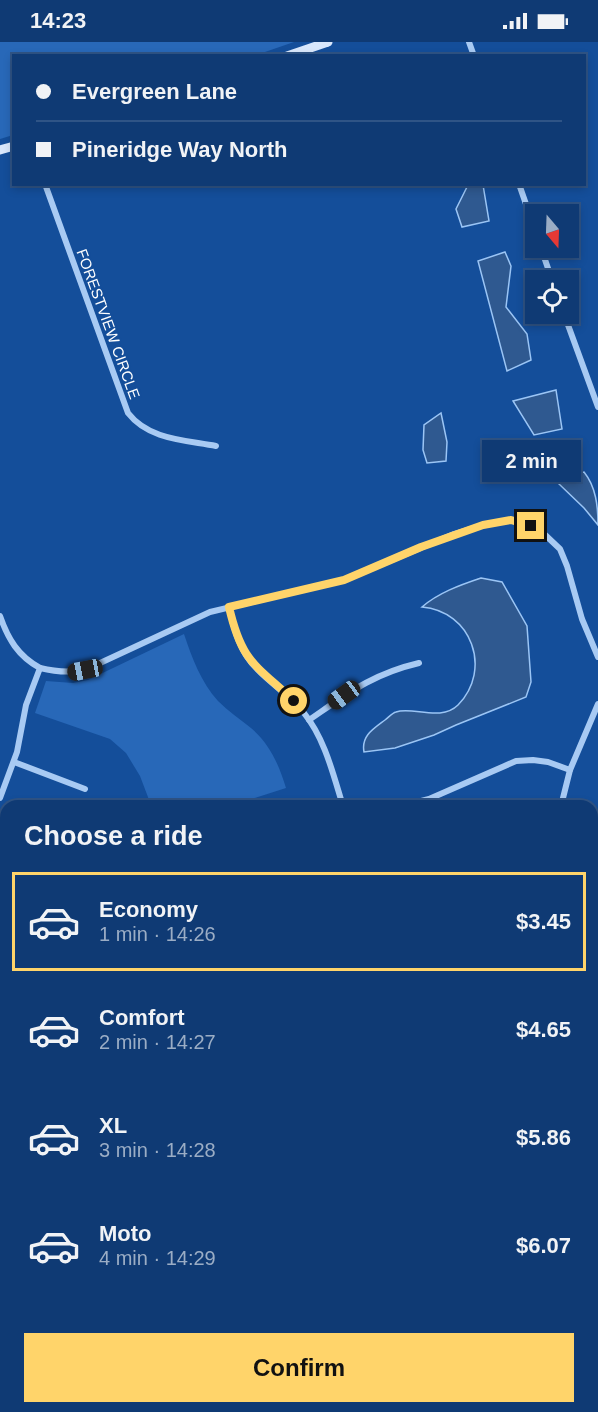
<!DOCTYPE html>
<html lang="en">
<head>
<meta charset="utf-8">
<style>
  body { margin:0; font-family:Arial,sans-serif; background:#1d457c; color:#f1f3f6; height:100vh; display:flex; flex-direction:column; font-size:22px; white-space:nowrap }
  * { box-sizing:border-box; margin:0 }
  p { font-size:20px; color:#9badc5 }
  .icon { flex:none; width:33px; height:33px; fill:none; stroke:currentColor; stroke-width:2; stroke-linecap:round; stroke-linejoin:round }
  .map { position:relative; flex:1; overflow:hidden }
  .side { position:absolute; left:0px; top:758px; width:598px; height:614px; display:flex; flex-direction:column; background:#0f3a74; border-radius:18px 18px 0 0; box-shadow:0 3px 9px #0003,0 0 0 2px #2f5486 }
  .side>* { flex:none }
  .guide { position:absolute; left:12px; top:12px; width:574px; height:132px; border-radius:0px; box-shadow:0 3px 9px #0003,0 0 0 2px #2f5486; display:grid; align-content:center; height:132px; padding:0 24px; background:#0f3a74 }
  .needle { width:39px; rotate:161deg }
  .controls { position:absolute; left:525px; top:162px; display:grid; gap:12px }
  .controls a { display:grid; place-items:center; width:54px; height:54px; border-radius:0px; background:#0f3a74; box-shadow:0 3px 9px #0003,0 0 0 2px #2f5486; font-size:30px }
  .end { position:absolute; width:27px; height:27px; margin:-14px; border:8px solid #ffd46a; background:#111; box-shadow:0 0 0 3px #111 }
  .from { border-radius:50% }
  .bubble { position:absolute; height:42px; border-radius:0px; background:#0f3a74; box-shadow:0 3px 9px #0003,0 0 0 2px #2f5486; font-size:20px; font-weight:700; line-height:42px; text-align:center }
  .car { position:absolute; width:18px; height:36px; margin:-18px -9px; border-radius:8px; box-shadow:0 0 4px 2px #0007; background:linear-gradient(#222 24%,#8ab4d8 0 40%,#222 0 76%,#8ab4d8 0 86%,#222 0) }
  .guide b { display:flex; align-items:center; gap:21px; height:57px; font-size:22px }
  .guide b+b { border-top:2px solid #2f5486 }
  .guide i { width:15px; height:15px; background:#f1f3f6 }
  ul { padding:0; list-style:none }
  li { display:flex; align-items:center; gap:18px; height:99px; margin:0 12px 9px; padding:0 12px; border:3px solid transparent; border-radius:0px }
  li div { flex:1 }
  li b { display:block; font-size:22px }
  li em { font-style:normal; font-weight:700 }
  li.on { border-color:#ffd46a }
  li>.icon { width:54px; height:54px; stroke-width:1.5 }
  h2 { padding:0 24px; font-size:27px; line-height:72px }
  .button { display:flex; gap:12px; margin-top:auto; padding:12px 24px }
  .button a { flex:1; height:69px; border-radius:0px; background:#ffd46a; color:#111; font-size:24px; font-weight:700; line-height:69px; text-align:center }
  .status { display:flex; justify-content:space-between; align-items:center; height:42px; padding:0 30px; background:#0f3a74; direction:ltr }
  .status svg { height:16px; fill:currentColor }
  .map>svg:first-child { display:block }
  .green { fill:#2868b8 }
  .water { fill:#2f5990; stroke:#9bc5f5; stroke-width:1.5 }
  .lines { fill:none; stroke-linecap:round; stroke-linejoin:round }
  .minor { stroke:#a8caf3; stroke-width:6 }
  .tertiary { stroke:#a8caf3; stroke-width:8 }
  .secondary { stroke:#d8e7fc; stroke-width:9 }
  .route { stroke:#ffd46a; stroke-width:8 }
  .labels { text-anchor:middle; stroke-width:4.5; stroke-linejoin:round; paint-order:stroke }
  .street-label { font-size:15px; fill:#fff; stroke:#144e9a }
</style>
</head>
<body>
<div class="status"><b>14:23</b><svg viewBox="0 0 49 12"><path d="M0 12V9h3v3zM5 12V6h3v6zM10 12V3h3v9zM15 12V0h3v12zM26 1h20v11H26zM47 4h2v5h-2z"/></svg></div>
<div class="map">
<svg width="598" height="1370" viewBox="0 0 598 1370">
  <rect width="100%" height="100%" fill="#144e9a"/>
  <!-- green -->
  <g class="green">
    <polygon points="0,0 294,0 253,14 14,14 13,93 0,97"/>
    <path d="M184,592C192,616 201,640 218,659C228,669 240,677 251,686C270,702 279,723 286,746L233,763H151L140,734L126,711L110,697L35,671L46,639L73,641L88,638Z"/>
  </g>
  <!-- water -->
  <g class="water">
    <polygon points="468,143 483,143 489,179 462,185 456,167"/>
    <polygon points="505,210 511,224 506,265 527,292 531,318 507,329 478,219"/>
    <polygon points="556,348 562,387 534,393 513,359"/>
    <polygon points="441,371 447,400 446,419 427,421 423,408 424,383"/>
    <path d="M584,430C596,445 598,464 598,483L584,466L559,442L565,435Z"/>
    <path d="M481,536L502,540L527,584L531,640L526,655L456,683L434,693L395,706L364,710C361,694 373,687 385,678C388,676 392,671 396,670C412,664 441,680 458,663C493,627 471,569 422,565C438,551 460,543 481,536Z"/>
  </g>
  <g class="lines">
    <!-- minor -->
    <g class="minor">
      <polyline points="469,0 474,14"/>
      <path d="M45,142L128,371C149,398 185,398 216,404"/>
      <polyline points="519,142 536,191"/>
      <polyline points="541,206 552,238"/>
      <polyline points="564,272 598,365"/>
      <path d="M229,565C234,588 240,610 257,627C272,643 290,653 304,671C325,697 333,732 343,764"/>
      <path d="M0,574C8,597 18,614 40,626L26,663L17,710L0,756"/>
      <path d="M40,626C56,630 69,631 85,628L210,570L344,538L454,492L483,483L511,478L540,488L560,507L567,524L582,577L598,615"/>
      <path d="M309,678C347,652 372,632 419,621"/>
      <polyline points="14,720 85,747"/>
      <polyline points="402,764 429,757 516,719 533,718 548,720 570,728"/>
      <polyline points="561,764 570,728 598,662"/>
      <polyline points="0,827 6,832"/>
      <polyline points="592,852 598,856"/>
      <polyline points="592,929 598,927"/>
      <polyline points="0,1009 6,1007"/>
      <polyline points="594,1032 598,1038"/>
      <polyline points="0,1174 6,1191"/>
      <polyline points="155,1365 156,1370"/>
      <polyline points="356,1365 360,1370"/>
      <polyline points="592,1365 594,1370"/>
      <polyline points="389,1370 400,1365"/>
    </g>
    <!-- tertiary -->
    <g class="tertiary">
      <polyline points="592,1175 598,1173"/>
      <polyline points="7,1370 22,1365"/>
    </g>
    <!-- secondary -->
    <g class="secondary">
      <polyline points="287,14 328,0"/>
      <polyline points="0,108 14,104"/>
    </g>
  </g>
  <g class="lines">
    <!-- route -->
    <path class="route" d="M294,659C255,622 242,621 229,565L344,538L421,505L483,483L511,478L531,484"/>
  </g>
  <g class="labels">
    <!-- street labels -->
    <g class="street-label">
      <text transform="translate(108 282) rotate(70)" y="5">FORESTVIEW CIRCLE</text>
    </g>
  </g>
</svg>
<div class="controls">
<a><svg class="needle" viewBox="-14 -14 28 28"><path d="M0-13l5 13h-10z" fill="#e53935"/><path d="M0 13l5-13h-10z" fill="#9badc5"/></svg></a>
<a><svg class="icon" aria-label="locate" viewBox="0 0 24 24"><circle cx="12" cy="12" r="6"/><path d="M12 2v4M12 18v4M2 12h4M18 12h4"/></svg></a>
</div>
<i class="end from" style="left:294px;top:659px"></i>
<i class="end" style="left:531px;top:484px"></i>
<div class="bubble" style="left:482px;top:398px;width:99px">2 min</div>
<i class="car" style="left:85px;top:628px;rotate:259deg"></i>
<i class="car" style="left:344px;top:653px;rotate:234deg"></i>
<div class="guide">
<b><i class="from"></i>Evergreen Lane</b>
<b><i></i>Pineridge Way North</b>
</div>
<section class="side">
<h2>Choose a ride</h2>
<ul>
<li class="on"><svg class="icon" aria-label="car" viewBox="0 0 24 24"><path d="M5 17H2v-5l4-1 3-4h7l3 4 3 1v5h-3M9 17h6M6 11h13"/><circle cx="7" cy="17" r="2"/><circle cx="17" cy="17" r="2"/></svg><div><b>Economy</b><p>1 min · 14:26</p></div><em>$3.45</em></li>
<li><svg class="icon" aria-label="car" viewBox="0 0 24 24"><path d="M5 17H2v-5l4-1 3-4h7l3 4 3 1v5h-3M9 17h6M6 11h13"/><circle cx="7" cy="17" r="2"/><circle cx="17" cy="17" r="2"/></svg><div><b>Comfort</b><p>2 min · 14:27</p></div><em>$4.65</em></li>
<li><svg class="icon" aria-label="car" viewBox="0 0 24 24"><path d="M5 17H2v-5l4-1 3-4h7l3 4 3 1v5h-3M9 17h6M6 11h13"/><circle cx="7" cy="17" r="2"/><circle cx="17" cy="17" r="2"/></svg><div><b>XL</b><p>3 min · 14:28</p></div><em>$5.86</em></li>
<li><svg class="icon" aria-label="car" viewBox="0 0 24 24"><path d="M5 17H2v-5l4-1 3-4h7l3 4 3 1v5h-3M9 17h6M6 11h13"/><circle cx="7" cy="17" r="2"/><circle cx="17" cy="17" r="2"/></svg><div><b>Moto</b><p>4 min · 14:29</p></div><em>$6.07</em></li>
</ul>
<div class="button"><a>Confirm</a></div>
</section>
</div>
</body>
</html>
